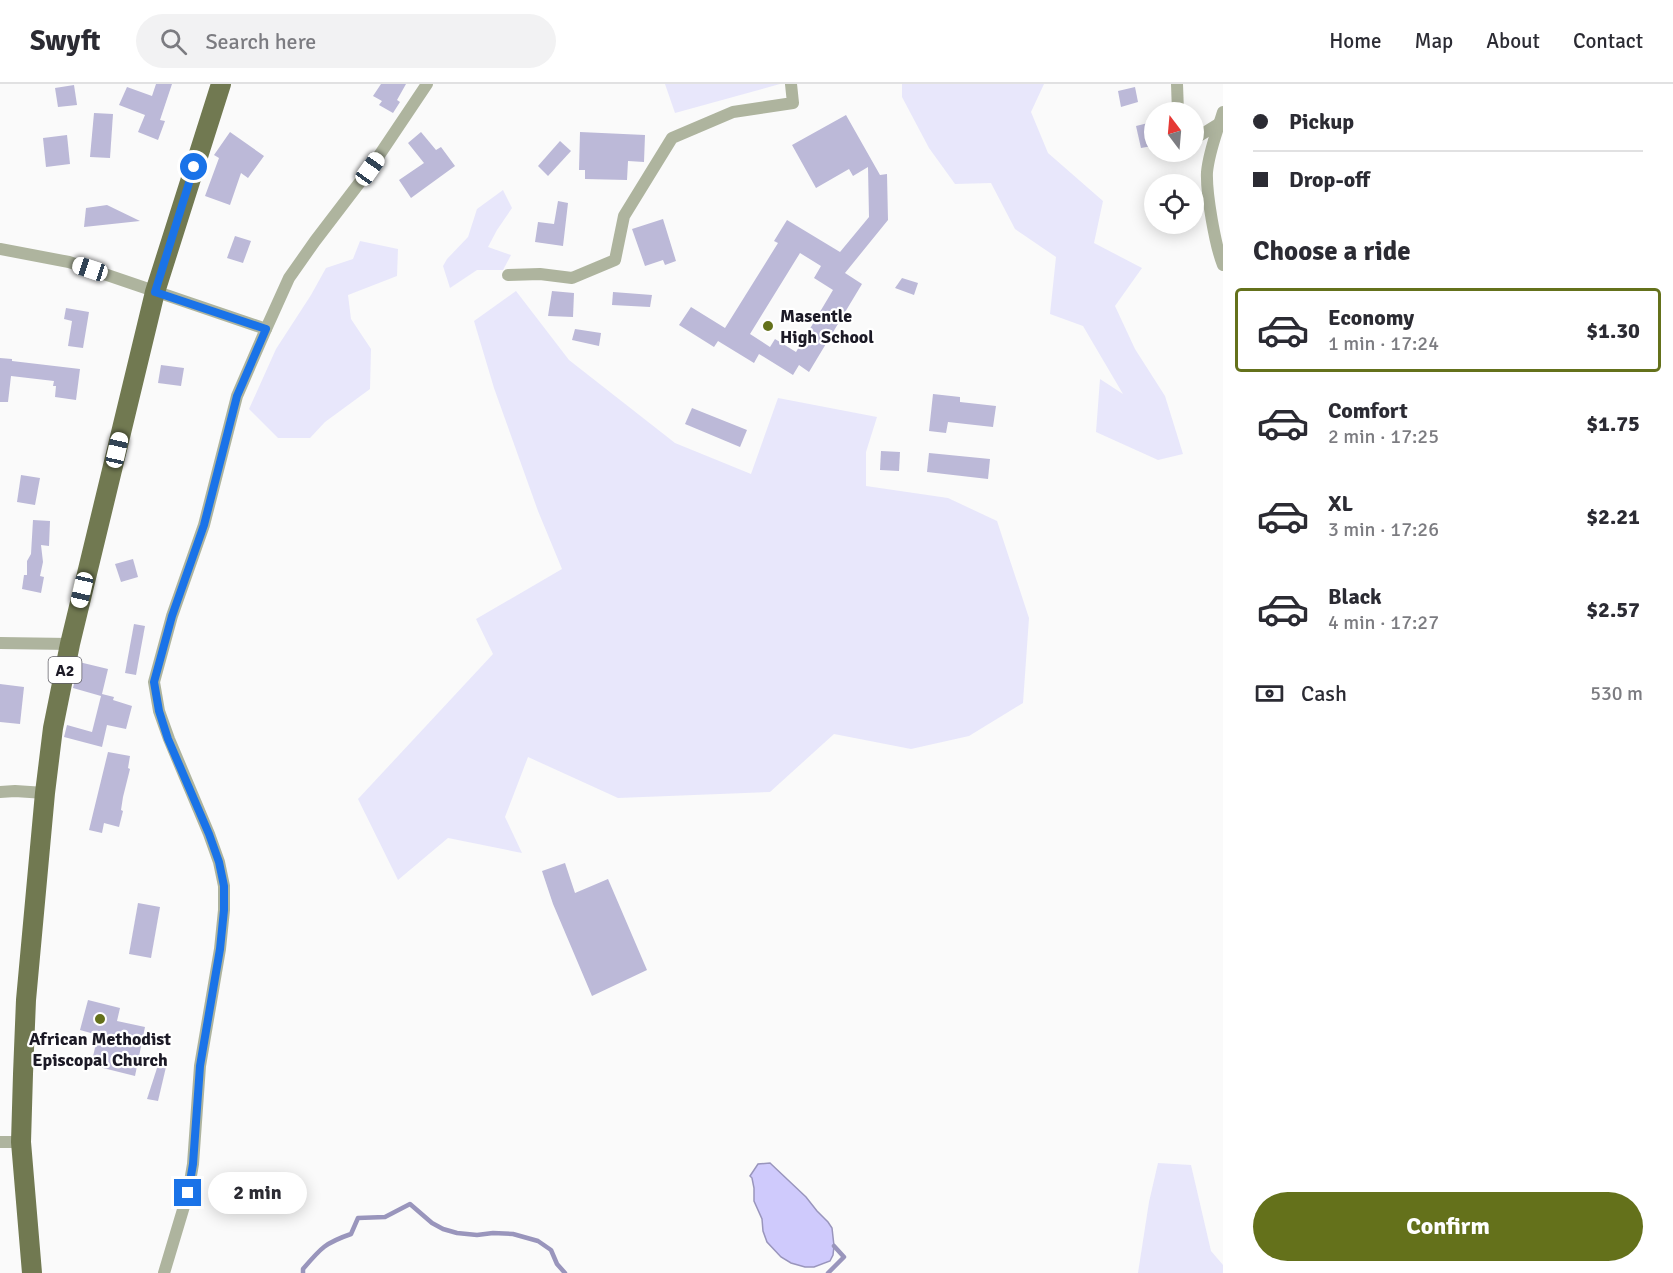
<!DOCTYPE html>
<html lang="en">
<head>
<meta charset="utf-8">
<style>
  body { margin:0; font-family:Signika,sans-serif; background:#f2f2f3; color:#2b2b33; height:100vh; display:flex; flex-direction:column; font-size:22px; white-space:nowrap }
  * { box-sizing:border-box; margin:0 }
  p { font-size:20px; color:#7c7c81 }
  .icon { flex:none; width:33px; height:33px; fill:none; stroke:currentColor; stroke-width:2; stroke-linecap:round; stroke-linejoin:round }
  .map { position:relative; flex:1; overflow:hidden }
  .panel { display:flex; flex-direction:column; background:#fff; width:450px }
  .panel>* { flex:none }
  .top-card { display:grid; align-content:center; height:132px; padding:0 30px; background:#fff }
  .needle { width:39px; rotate:344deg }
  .fabs { position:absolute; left:1144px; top:18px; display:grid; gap:12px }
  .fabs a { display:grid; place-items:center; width:60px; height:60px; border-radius:50%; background:#fff; box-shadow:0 3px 15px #0003; font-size:30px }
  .end { position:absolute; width:27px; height:27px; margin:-14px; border:8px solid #1a73e8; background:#fff; box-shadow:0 0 0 3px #fff }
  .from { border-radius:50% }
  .bubble { position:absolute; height:42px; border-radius:21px; background:#fff; box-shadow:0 3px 15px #0003; font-size:20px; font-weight:700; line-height:42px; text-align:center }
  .car { position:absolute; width:18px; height:36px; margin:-18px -9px; border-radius:8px; box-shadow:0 0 4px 2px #0007; background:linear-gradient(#fff 24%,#345 0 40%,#fff 0 76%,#345 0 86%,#fff 0) }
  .top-card b { display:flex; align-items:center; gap:21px; height:57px; font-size:22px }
  .top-card b+b { border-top:2px solid #e1e1e2 }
  .top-card i { width:15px; height:15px; background:#2b2b33 }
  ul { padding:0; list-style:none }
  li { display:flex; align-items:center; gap:18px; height:84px; margin:0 12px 9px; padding:0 18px; border:3px solid transparent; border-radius:6px }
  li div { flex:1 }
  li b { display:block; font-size:22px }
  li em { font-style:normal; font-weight:700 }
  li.selected { border-color:#64711b }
  li>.icon { width:54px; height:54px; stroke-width:1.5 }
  h2 { padding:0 30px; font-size:27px; line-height:72px }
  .pay { display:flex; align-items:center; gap:15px; height:66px; padding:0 30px; font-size:22px }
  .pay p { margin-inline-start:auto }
  .cta { display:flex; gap:12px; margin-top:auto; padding:12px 30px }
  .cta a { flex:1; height:69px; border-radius:36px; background:#64711b; color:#fff; font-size:24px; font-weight:700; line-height:69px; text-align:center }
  header { display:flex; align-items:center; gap:36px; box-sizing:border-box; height:84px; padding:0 30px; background:#fff; border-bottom:2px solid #e1e1e2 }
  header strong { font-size:28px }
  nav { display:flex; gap:33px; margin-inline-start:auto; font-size:21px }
  .search { width:420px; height:54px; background:#f2f2f3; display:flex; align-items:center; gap:15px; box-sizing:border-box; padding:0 21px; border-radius:33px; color:#7c7c81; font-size:22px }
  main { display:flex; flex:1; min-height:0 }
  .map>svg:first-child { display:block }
  .green { fill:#e8e7fb }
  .water { fill:#cfcafc; stroke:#9995bc; stroke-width:1.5 }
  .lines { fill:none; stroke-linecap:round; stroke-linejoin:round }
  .stream { stroke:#9995bc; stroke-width:4.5 }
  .building { fill:#bcb9d8; fill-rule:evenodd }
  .street { stroke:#aeb49e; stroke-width:12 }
  .primary { stroke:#717951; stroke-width:20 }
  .route { stroke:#1a73e8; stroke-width:8 }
  .poi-dot { fill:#64711b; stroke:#fff; stroke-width:2 }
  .labels { text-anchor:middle; stroke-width:4.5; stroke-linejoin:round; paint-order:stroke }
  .shield { fill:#fff; stroke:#605f67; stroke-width:1.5 }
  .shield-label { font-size:16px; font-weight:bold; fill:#1c1a26 }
  .poi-label { font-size:18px; font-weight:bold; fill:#1c1a26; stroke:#fff; text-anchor:start }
</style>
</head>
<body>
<header>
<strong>Swyft</strong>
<div class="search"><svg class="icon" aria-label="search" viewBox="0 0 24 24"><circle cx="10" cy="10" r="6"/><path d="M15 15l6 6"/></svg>Search here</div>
<nav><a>Home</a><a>Map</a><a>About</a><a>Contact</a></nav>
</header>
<main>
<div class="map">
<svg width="1223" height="1189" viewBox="0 0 1223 1189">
  <rect width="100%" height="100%" fill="#fafafa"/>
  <!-- green -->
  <g class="green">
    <polygon points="665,0 780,0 675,29"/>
    <polygon points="902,0 1044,0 1031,28 1048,69 1103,117 1094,159 1142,184 1115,222 1135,265 1165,312 1183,370 1158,376 1096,348 1100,295 1123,310 1083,242 1050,230 1056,173 1015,145 991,99 955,100 929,64 902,13"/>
    <polygon points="503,106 512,124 497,146 488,163 511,171 503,186 477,186 450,204 443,182 447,175 468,153 477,125"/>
    <polygon points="360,157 398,165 397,192 348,211 351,235 371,265 370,305 325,338 310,354 278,354 249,325 276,265 311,211 326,184 353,175"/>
    <polygon points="516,207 569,276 675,359 751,390 778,314 877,333 866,368 866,402 948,414 997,437 1029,534 1023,619 969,652 911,665 834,650 770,708 618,714 528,673 505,733 522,769 448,754 398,796 358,715 493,570 476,535 562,485 538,427 494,304 474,237"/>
    <polygon points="1158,1079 1191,1081 1211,1167 1223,1181 1223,1189 1138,1189 1149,1118"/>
  </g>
  <!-- water -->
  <polygon class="water" points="770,1079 806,1113 817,1127 828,1138 832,1144 834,1162 833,1171 830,1177 814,1183 805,1183 791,1179 781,1173 767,1158 763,1147 762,1135 754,1117 754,1104 752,1094 750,1092 758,1080"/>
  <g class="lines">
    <!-- stream -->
    <g class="stream">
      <path d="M303,1189V1185C321,1164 325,1159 351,1150L358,1134L385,1133L410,1120L432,1139L443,1145L457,1149L477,1151L493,1149L513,1150L538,1157L551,1166L557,1180L565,1189"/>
      <polyline points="828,1189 844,1173 834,1162"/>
    </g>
  </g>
  <!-- building -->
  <g class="building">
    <polygon points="156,0 172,0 160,36 165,37 158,56 138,48 145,31 119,21 127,3 152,12"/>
    <polygon points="381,0 406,0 397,16 400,18 393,29 379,21 382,17 373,12"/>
    <polygon points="74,1 77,21 58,23 55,4"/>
    <polygon points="1135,3 1138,18 1121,23 1118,7"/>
    <polygon points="94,29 113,30 110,74 90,73"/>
    <path d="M846,31L880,91L887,90L888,136L845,189L862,200L809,288L799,281L793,291L759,270L754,279L718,257L714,263L679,241L691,223L725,244L778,159L774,157L787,136L840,168L869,133L868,83L853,92L849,85L816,104L792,61ZM800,169L821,182L814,194L833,206L796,268L775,255L770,263L750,250Z"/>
    <polygon points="1148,39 1152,62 1141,64 1136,42"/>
    <polygon points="230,48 264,72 248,94 241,89 230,121 205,112 219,74 214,71"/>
    <polygon points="421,48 436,66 441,63 455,82 411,114 399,96 424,79 408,59"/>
    <polygon points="580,48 645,51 644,78 628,77 627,96 585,95 585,86 579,86"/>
    <polygon points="67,51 70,80 46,83 43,54"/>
    <polygon points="560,57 571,67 548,92 538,82"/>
    <polygon points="558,117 568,119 563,162 535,158 538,138 554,140"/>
    <polygon points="107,121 140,137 84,143 86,124"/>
    <polygon points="663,135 676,177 665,181 663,176 645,182 632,145"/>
    <polygon points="235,152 251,157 243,179 227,174"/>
    <polygon points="902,194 918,199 914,211 895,204"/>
    <polygon points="552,207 574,209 573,233 548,232"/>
    <polygon points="613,208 652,211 650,223 612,221"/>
    <polygon points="66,224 89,228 83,264 68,262 72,237 64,235"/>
    <polygon points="575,245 601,249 599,262 572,256"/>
    <polygon points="0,274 12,275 12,277 80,285 76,316 55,313 56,302 53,302 54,297 11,292 8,318 0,318"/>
    <polygon points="161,281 184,284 181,302 158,299"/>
    <polygon points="933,310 960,313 960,318 996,322 993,343 948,338 946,349 929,347"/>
    <polygon points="692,324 747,346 740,363 685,340"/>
    <polygon points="881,367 900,368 899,387 880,386"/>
    <polygon points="929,369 990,375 988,395 927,388"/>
    <polygon points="21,391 40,394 35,421 17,418"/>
    <polygon points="33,436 50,437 49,462 41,461 43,478 40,492 44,493 41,509 22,505 24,491 27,491 27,477 31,470"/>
    <polygon points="133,475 138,493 121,498 115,480"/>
    <polygon points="134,540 145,542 136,591 125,589"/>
    <polygon points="79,578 108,585 102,610 114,613 113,616 132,622 126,645 107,641 102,663 64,653 67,641 92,648 101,612 73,604"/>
    <polygon points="0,600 24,603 20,640 0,638"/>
    <polygon points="108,668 130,672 128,684 130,685 123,713 121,726 123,727 119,743 104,739 102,749 89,746"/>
    <polygon points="565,779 575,809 608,795 647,886 592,912 553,820 542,787"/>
    <polygon points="138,819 160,823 151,874 129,870"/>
    <polygon points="88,916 120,924 117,937 145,943 135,992 91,981 98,951 80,946"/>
    <polygon points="158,981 166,983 158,1017 147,1015"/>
  </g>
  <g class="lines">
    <!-- street -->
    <g class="street">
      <polyline points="1177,0 1178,28"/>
      <path d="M1223,28C1217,48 1209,67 1207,88C1206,109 1215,161 1223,181"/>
      <polyline points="1194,50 1199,52 1220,39"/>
      <polyline points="0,165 69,178 266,245"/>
      <polyline points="508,191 540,190 572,194 615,176 624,132 672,54 733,28 793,19 791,0"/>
      <polyline points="0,559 70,560"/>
      <polyline points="0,708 15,707 45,709"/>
      <polyline points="0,1058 21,1058"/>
      <polyline points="164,1189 188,1109 193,1080 200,982 220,865 224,826 224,802 219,778 209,750 169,655 159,627 154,598 172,532 204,441 237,312 266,245 289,194 315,157 370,85 427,0"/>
    </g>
    <!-- primary -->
    <polyline class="primary" points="32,1189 21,1058 23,990 26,916 45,709 53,644 70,560 155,208 221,0"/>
  </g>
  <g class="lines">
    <!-- route -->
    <polyline class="route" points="188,1109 193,1080 200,982 220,865 224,826 224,802 219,778 209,750 168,655 159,627 154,598 172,532 204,441 237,312 266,245 155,208 194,83"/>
  </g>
  <!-- markers -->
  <g class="poi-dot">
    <circle cx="768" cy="242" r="6"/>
    <circle cx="100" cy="935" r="6"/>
  </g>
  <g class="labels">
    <!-- shield labels -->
    <rect class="shield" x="48.5" y="573" width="33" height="26" rx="4.5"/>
    <g class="shield-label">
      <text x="65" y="592">A2</text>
    </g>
    <!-- poi labels -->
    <g class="poi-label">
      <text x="780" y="238">Masentle<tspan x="780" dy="21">High School</tspan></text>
      <text x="100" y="961" text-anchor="middle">African Methodist<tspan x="100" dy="21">Episcopal Church</tspan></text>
    </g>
  </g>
</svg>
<div class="fabs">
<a><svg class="needle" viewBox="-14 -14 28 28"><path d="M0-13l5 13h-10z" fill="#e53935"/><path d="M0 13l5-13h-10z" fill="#7c7c81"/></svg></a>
<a><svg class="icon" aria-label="locate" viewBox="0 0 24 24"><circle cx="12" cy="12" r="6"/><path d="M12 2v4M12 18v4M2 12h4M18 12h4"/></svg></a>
</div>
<i class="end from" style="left:194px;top:83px"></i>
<i class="end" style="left:188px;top:1109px"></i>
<div class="bubble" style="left:208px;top:1088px;width:99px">2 min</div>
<i class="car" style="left:370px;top:85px;rotate:35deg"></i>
<i class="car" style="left:90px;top:185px;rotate:288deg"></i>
<i class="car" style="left:117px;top:366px;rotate:13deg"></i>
<i class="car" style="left:82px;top:506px;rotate:193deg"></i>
</div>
<section class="panel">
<div class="top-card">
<b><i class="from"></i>Pickup</b>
<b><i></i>Drop-off</b>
</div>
<h2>Choose a ride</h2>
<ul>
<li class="selected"><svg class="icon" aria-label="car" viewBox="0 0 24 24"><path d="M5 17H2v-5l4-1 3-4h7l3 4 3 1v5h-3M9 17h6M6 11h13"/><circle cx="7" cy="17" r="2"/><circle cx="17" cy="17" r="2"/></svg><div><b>Economy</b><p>1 min · 17:24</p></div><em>$1.30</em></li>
<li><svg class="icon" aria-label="car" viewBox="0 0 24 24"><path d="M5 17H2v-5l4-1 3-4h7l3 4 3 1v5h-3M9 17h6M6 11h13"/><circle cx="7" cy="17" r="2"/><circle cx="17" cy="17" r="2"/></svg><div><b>Comfort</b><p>2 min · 17:25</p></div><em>$1.75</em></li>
<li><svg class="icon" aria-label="car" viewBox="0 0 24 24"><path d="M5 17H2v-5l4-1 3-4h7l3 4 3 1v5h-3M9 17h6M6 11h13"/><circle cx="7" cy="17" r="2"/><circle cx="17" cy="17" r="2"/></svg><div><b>XL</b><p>3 min · 17:26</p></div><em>$2.21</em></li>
<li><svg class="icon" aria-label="car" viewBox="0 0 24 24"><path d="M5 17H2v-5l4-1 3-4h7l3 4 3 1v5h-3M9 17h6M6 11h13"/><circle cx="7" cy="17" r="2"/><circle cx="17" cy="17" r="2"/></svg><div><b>Black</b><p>4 min · 17:27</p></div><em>$2.57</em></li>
</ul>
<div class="pay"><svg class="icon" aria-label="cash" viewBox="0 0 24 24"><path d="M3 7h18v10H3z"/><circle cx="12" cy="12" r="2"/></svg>Cash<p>530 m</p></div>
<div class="cta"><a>Confirm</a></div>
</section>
</main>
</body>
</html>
